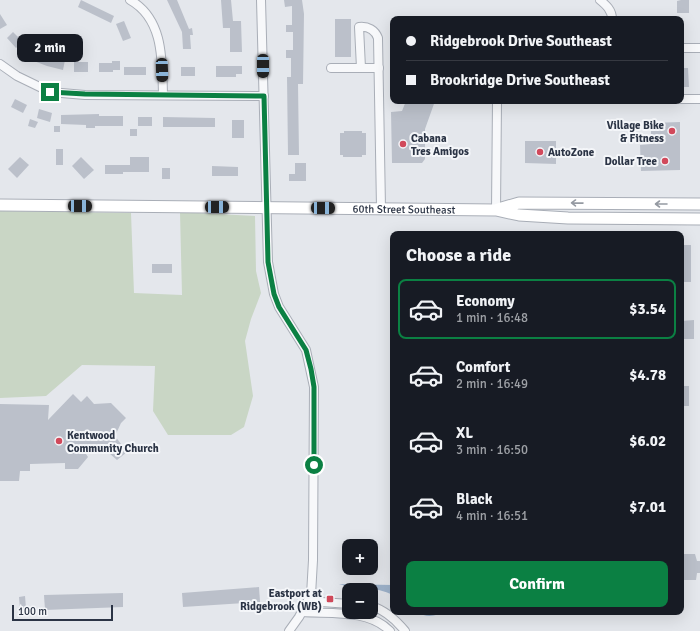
<!DOCTYPE html>
<html lang="en">
<head>
<meta charset="utf-8">
<style>
  body { margin:0; font-family:Signika,sans-serif; background:#242831; color:#f1f3f6; height:100vh; display:flex; flex-direction:column; font-size:15px; white-space:nowrap }
  * { box-sizing:border-box; margin:0 }
  p { font-size:13px; color:#9ea1a6 }
  .icon { flex:none; width:22px; height:22px; fill:none; stroke:currentColor; stroke-width:2; stroke-linecap:round; stroke-linejoin:round }
  .map { position:relative; flex:1; overflow:hidden }
  .side { position:absolute; left:390px; top:231px; width:294px; height:384px; display:flex; flex-direction:column; background:#171b24; border-radius:8px; box-shadow:0 4px 16px #0002 }
  .side>* { flex:none }
  .hud { position:absolute; left:390px; top:16px; width:294px; height:88px; border-radius:8px; box-shadow:0 4px 16px #0002; display:grid; align-content:center; height:88px; padding:0 16px; background:#171b24 }
  .tools { position:absolute; left:342px; top:539px; display:grid; gap:8px }
  .tools a { display:grid; place-items:center; width:36px; height:36px; border-radius:8px; background:#171b24; box-shadow:0 4px 16px #0002; font-size:20px }
  .scale { position:absolute; left:12px; bottom:10px; width:101px; box-sizing:border-box; padding-left:4px; border:2px solid #2b3445; border-top:0; font-size:11px; line-height:14px; white-space:nowrap; color:#2b3445; -webkit-text-stroke:3px #f4f6f9; paint-order:stroke }
  .end { position:absolute; width:18px; height:18px; margin:-9px; border:5px solid #0b8043; background:#fff; box-shadow:0 0 0 2px #fff }
  .from { border-radius:50% }
  .bubble { position:absolute; height:28px; border-radius:8px; background:#171b24; box-shadow:0 4px 16px #0002; font-size:13px; font-weight:700; line-height:28px; text-align:center }
  .car { position:absolute; width:12px; height:24px; margin:-12px -6px; border-radius:5px; box-shadow:0 0 3px 1px #0007; background:linear-gradient(#222 24%,#8ab4d8 0 40%,#222 0 76%,#8ab4d8 0 86%,#222 0) }
  .hud b { display:flex; align-items:center; gap:14px; height:38px; font-size:15px }
  .hud b+b { border-top:1px solid #363941 }
  .hud i { width:10px; height:10px; background:#f1f3f6 }
  ul { padding:0; list-style:none }
  li { display:flex; align-items:center; gap:12px; height:60px; margin:0 8px 6px; padding:0 8px; border:2px solid transparent; border-radius:8px }
  li div { flex:1 }
  li b { display:block; font-size:15px }
  li em { font-style:normal; font-weight:700 }
  li.current { border-color:#0b8043 }
  li>.icon { width:36px; height:36px; stroke-width:1.5 }
  h2 { padding:0 16px; font-size:18px; line-height:48px }
  .action { display:flex; gap:8px; margin-top:auto; padding:8px 16px }
  .action a { flex:1; height:46px; border-radius:8px; background:#0b8043; color:#fff; font-size:16px; font-weight:700; line-height:46px; text-align:center }
  .map>svg:first-child { display:block }
  .green { fill:#c9d6c5 }
  .water { fill:#9fb4cc }
  .building { fill:#bbc0ca }
  .lines { fill:none; stroke-linecap:round; stroke-linejoin:round }
  .minor-casing { stroke:#a9aeb7; stroke-width:10 }
  .secondary-casing { stroke:#a9aeb7; stroke-width:13 }
  .minor { stroke:#f7f8fa; stroke-width:8 }
  .secondary { stroke:#fff; stroke-width:11 }
  .oneway { stroke:#959aa2 }
  .route { stroke:#0b8043; stroke-width:5 }
  .poi-dot { fill:#d1495b; stroke:#f4f6f9; stroke-width:1.5 }
  .labels { text-anchor:middle; stroke-width:4; stroke-linejoin:round; paint-order:stroke }
  .poi-label { font-size:11px; font-weight:bold; fill:#2b3445; stroke:#f4f6f9; text-anchor:end }
  .street-label { font-size:11px; fill:#2b3445; stroke:#f4f6f9 }
</style>
</head>
<body>
<div class="map">
<svg width="700" height="631" viewBox="0 0 700 631">
  <rect width="100%" height="100%" fill="#e4e7ec"/>
  <!-- green -->
  <polygon class="green" points="0,211 131,213 134,293 182,295 180,212 255,216 256,271 261,293 251,319 245,341 253,396 244,427 231,435 168,435 153,411 155,366 82,365 46,396 0,398"/>
  <!-- water -->
  <g class="water">
    <path d="M339,584L393,585V595C376,586 356,590 339,584Z"/>
    <path d="M417,612H447C436,615 428,619 417,612Z"/>
  </g>
  <!-- building -->
  <g class="building">
    <polygon points="81,0 114,16 111,23 78,7"/>
    <polygon points="167,0 177,0 189,29 192,28 193,35 190,35 191,49 183,49 182,32"/>
    <polygon points="221,0 231,0 233,21 241,21 242,52 230,52 230,28 223,28"/>
    <polygon points="284,0 302,0 304,14 303,84 298,84 299,155 288,155 287,77 291,77 291,58 286,58 286,50 293,50 293,32 286,32 286,25 292,25 292,6 285,7"/>
    <polygon points="681,0 689,0 689,13 677,13 677,1"/>
    <polygon points="0,14 7,25 0,29"/>
    <rect x="335" y="19" width="16" height="38"/>
    <polygon points="124,21 131,38 123,41 116,24"/>
    <polygon points="13,32 23,42 16,48 7,38"/>
    <polygon points="30,48 65,60 63,70 47,66 26,58"/>
    <polygon points="112,61 120,61 120,70 113,70 113,72 99,72 99,63 112,63"/>
    <rect x="74" y="62" width="14" height="10"/>
    <polygon points="216,66 242,66 242,74 236,74 236,77 216,77"/>
    <rect x="124" y="67" width="22" height="8"/>
    <rect x="181" y="67" width="14" height="9"/>
    <polygon points="681,68 688,68 689,87 681,87"/>
    <polygon points="15,99 27,105 23,113 11,107"/>
    <polygon points="406,101 435,101 425,129 425,159 422,163 392,163 391,112 402,111"/>
    <polygon points="39,109 52,113 50,122 37,118"/>
    <polygon points="99,114 99,116 123,116 123,126 95,126 95,128 86,128 86,125 61,124 61,115"/>
    <rect x="138" y="117" width="14" height="9"/>
    <polygon points="163,117 215,118 215,127 163,127"/>
    <polygon points="30,119 38,122 35,128 28,126"/>
    <rect x="232" y="120" width="12" height="18"/>
    <polygon points="680,122 680,170 641,171 640,145 651,144 651,123"/>
    <rect x="54" y="126" width="6" height="6"/>
    <rect x="130" y="129" width="7" height="7"/>
    <polygon points="344,131 362,131 362,133 366,133 366,155 362,155 362,157 343,157 343,155 340,155 340,133 344,133"/>
    <polygon points="525,141 556,141 556,164 525,163"/>
    <rect x="56" y="149" width="7" height="16"/>
    <polygon points="20,157 29,165 17,178 8,169"/>
    <polygon points="81,157 94,170 84,179 72,166"/>
    <polygon points="130,157 149,157 149,172 123,172 123,174 105,174 105,165 130,165"/>
    <polygon points="295,163 306,163 306,181 289,181 289,174 295,174"/>
    <polygon points="212,166 238,167 238,176 212,176"/>
    <rect x="162" y="168" width="8" height="11"/>
    <rect x="681" y="245" width="10" height="37"/>
    <rect x="152" y="264" width="20" height="9"/>
    <polygon points="694,320 694,339 681,339 681,321"/>
    <rect x="681" y="386" width="8" height="20"/>
    <polygon points="73,394 81,402 87,396 94,404 111,403 126,418 121,423 115,436 127,452 117,460 101,446 86,454 88,457 78,469 65,469 65,463 30,464 30,471 20,471 19,481 0,481 0,404 49,405 48,420"/>
    <polygon points="681,554 695,554 697,561 700,561 700,573 697,573 696,580 681,580"/>
    <polygon points="259,587 260,602 183,607 182,593"/>
    <polygon points="123,593 123,607 45,610 44,595"/>
    <polygon points="25,596 26,608 20,609 19,597"/>
  </g>
  <g class="lines">
    <!-- minor casing -->
    <g class="minor-casing">
      <g id="minor">
        <path d="M130,0C164,19 162,61 163,95"/>
        <polyline points="261,0 268,262 274,294 279,307 306,350 314,387 313,560 311,595 299,617 289,631"/>
        <path d="M600,0C606,5 612,10 612,19"/>
        <polyline points="681,48 700,48"/>
        <polyline points="0,64 17,76 50,92 85,95 264,96"/>
        <polyline points="331,68 379,68"/>
        <path d="M361,68L359,27C368,26 375,30 378,38L381,208"/>
        <polyline points="681,99 700,99"/>
        <polyline points="496,210 497,101"/>
        <polyline points="308,601 349,604"/>
        <path d="M371,606C385,610 396,620 405,631"/>
        <path d="M302,612C331,614 368,609 390,631"/>
      </g>
    </g>
    <!-- secondary casing -->
    <g class="secondary-casing">
      <g id="secondary">
        <path id="s1" d="M0,205L496,210L519,215L568,218L700,219"/>
        <polyline points="498,209 519,203 700,204"/>
      </g>
    </g>
    <!-- minor -->
    <use href="#minor" class="minor"/>
    <!-- secondary -->
    <use href="#secondary" class="secondary"/>
  </g>
  <!-- one-way arrows -->
  <defs><path id="oneway-shaft" d="M-6 0H5M1.5-3L5.5 0L1.5 3" fill="none" stroke-width="1.6" stroke-linecap="round" stroke-linejoin="round"/></defs>
  <g class="oneway">
    <use href="#oneway-shaft" transform="translate(577 203) rotate(-179)"/>
    <use href="#oneway-shaft" transform="translate(661 204) rotate(180)"/>
  </g>
  <g class="lines">
    <!-- route -->
    <polyline class="route" points="50,92 85,94 264,96 268,262 274,294 279,307 306,350 311,369 314,387 314,465"/>
  </g>
  <!-- markers -->
  <g class="poi-dot">
    <circle cx="672" cy="131" r="4"/>
    <circle cx="403" cy="144" r="4"/>
    <circle cx="540" cy="152" r="4"/>
    <circle cx="665" cy="161" r="4"/>
    <circle cx="59" cy="441" r="4"/>
    <rect x="326" y="595" width="8" height="8" rx="2"/>
  </g>
  <g class="labels">
    <!-- poi labels -->
    <g class="poi-label">
      <text x="664" y="129">Village Bike<tspan x="664" dy="13">&amp; Fitness</tspan></text>
      <text x="411" y="142" text-anchor="start">Cabana<tspan x="411" dy="13">Tres Amigos</tspan></text>
      <text x="548" y="156" text-anchor="start">AutoZone</text>
      <text x="657" y="165">Dollar Tree</text>
      <text x="67" y="439" text-anchor="start">Kentwood<tspan x="67" dy="13">Community Church</tspan></text>
      <text x="322" y="597">Eastport at<tspan x="322" dy="13">Ridgebrook (WB)</tspan></text>
    </g>
    <!-- street labels -->
    <g class="street-label">
      <text dy="4" stroke="none"><textPath href="#s1" startOffset="404">60th Street Southeast</textPath></text>
    </g>
  </g>
</svg>
<div class="tools">
<a>+</a>
<a>−</a>
</div>
<div class="scale">100 m</div>
<i class="end from" style="left:314px;top:465px"></i>
<i class="end" style="left:50px;top:92px"></i>
<div class="bubble" style="left:17px;top:34px;width:66px">2 min</div>
<i class="car" style="left:263px;top:66px;rotate:180deg"></i>
<i class="car" style="left:162px;top:70px;rotate:178deg"></i>
<i class="car" style="left:80px;top:206px;rotate:91deg"></i>
<i class="car" style="left:217px;top:207px;rotate:90deg"></i>
<i class="car" style="left:323px;top:208px;rotate:91deg"></i>
<div class="hud">
<b><i class="from"></i>Ridgebrook Drive Southeast</b>
<b><i></i>Brookridge Drive Southeast</b>
</div>
<section class="side">
<h2>Choose a ride</h2>
<ul>
<li class="current"><svg class="icon" aria-label="car" viewBox="0 0 24 24"><path d="M5 17H2v-5l4-1 3-4h7l3 4 3 1v5h-3M9 17h6M6 11h13"/><circle cx="7" cy="17" r="2"/><circle cx="17" cy="17" r="2"/></svg><div><b>Economy</b><p>1 min · 16:48</p></div><em>$3.54</em></li>
<li><svg class="icon" aria-label="car" viewBox="0 0 24 24"><path d="M5 17H2v-5l4-1 3-4h7l3 4 3 1v5h-3M9 17h6M6 11h13"/><circle cx="7" cy="17" r="2"/><circle cx="17" cy="17" r="2"/></svg><div><b>Comfort</b><p>2 min · 16:49</p></div><em>$4.78</em></li>
<li><svg class="icon" aria-label="car" viewBox="0 0 24 24"><path d="M5 17H2v-5l4-1 3-4h7l3 4 3 1v5h-3M9 17h6M6 11h13"/><circle cx="7" cy="17" r="2"/><circle cx="17" cy="17" r="2"/></svg><div><b>XL</b><p>3 min · 16:50</p></div><em>$6.02</em></li>
<li><svg class="icon" aria-label="car" viewBox="0 0 24 24"><path d="M5 17H2v-5l4-1 3-4h7l3 4 3 1v5h-3M9 17h6M6 11h13"/><circle cx="7" cy="17" r="2"/><circle cx="17" cy="17" r="2"/></svg><div><b>Black</b><p>4 min · 16:51</p></div><em>$7.01</em></li>
</ul>
<div class="action"><a>Confirm</a></div>
</section>
</div>
</body>
</html>
